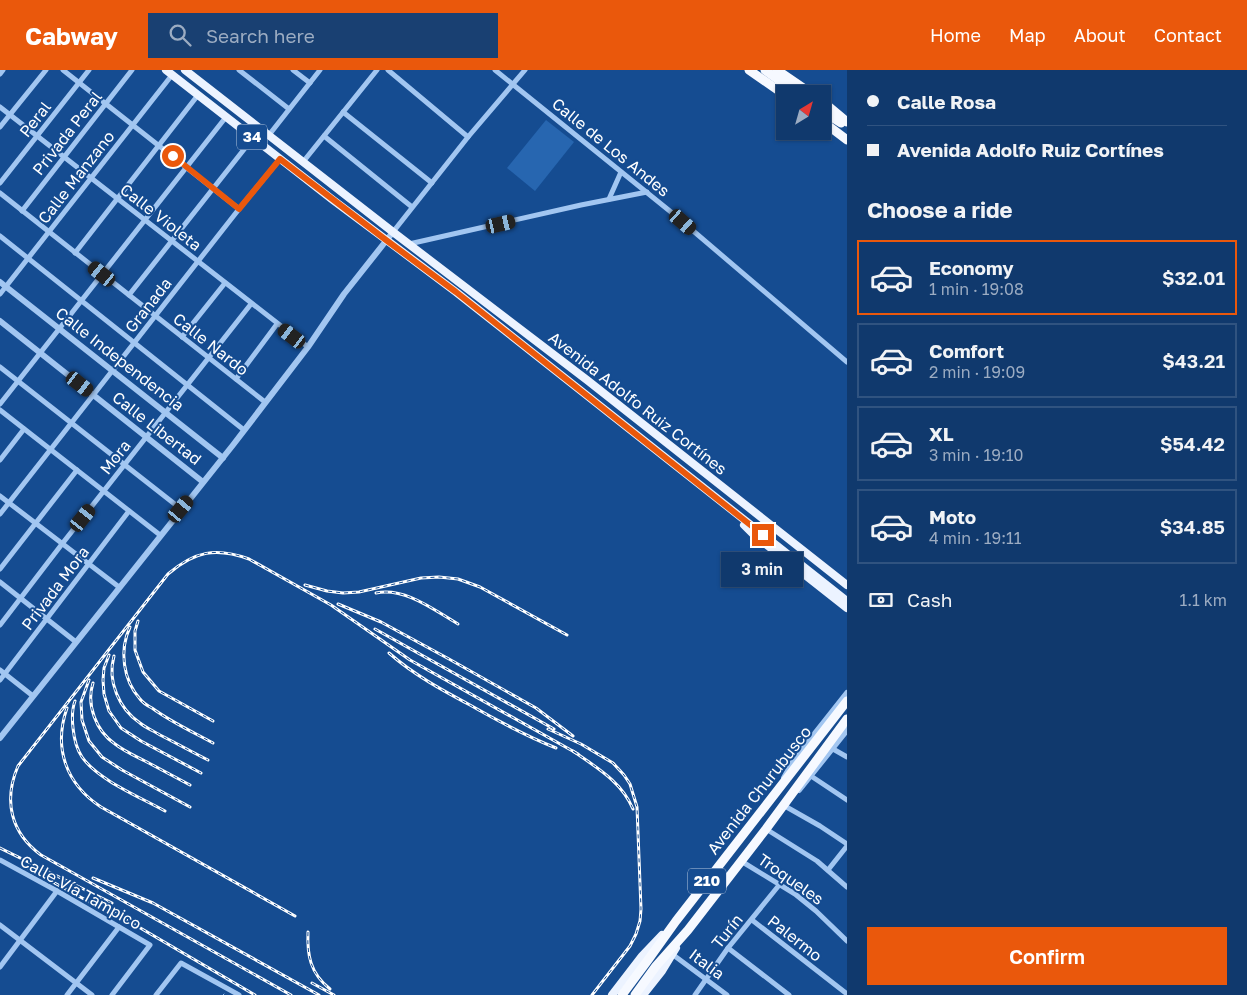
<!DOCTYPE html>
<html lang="en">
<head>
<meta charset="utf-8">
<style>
  body { margin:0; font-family:"Golos Text",sans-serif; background:#194072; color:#f1f3f6; height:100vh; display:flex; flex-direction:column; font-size:19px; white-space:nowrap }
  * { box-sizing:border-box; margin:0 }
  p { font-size:16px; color:#9cacc2 }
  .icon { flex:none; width:28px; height:28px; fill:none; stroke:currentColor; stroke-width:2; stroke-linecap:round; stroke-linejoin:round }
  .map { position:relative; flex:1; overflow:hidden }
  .sheet { display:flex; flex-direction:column; background:#10396d; width:400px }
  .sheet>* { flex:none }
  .hud { display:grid; align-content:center; height:110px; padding:0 20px; background:#10396d }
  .needle { width:32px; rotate:37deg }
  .buttons { position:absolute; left:776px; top:15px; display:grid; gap:10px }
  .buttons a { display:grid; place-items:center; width:55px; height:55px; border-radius:0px; background:#10396d; box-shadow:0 1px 4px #0004,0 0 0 1px #305380; font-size:25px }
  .end { position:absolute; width:22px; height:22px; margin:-11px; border:6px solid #ea580c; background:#fff; box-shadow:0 0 0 2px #fff }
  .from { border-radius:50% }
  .bubble { position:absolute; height:35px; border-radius:0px; background:#10396d; box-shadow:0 1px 4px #0004,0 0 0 1px #305380; font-size:16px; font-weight:600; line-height:35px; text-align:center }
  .car { position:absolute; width:15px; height:30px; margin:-15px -8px; border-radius:6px; box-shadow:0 0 4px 1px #0007; background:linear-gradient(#222 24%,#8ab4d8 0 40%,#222 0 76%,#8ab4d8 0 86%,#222 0) }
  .hud b { display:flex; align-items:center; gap:18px; height:48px; font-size:19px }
  .hud b+b { border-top:1px solid #305380 }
  .hud i { width:12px; height:12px; background:#f1f3f6 }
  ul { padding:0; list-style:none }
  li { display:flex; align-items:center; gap:15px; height:75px; margin:0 10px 8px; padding:0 10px; border:2px solid #305380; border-radius:0px }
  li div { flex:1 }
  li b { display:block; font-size:19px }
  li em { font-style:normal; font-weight:600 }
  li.selected { border-color:#ea580c }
  li>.icon { width:45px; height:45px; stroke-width:1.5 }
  h2 { padding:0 20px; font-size:22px; line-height:60px }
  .pay { display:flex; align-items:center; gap:12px; height:55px; padding:0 20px; font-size:19px }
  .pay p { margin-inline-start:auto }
  .cta { display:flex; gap:10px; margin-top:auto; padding:10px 20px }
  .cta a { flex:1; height:58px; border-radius:0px; background:#ea580c; color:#fff; font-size:20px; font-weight:600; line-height:58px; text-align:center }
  header { display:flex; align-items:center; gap:30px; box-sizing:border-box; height:70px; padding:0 25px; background:#ea580c; color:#fff }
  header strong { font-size:24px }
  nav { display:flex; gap:28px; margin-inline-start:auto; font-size:18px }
  .search { width:350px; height:45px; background:#194072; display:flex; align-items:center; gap:12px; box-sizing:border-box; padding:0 18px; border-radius:0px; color:#9cacc2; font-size:19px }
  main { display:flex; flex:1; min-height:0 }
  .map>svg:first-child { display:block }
  .green { fill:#2766b0 }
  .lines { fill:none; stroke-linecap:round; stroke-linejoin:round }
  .stream { stroke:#94c1f4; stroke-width:1 }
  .minor { stroke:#a2c6f1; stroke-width:5 }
  .tertiary { stroke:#a2c6f1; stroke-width:6 }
  .primary { stroke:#ecf3ff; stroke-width:8 }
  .trunk { stroke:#f6f9ff; stroke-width:9 }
  .rail-casing { stroke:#fff; stroke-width:3 }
  .rail { stroke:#154c91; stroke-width:1; stroke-dasharray:4; stroke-linecap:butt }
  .route { stroke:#ea580c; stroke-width:6 }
  .labels { text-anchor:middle; stroke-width:4; stroke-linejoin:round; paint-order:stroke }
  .shield { fill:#154c91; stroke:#b9c9de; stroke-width:1 }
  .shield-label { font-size:15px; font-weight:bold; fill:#fff }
  .street-label { font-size:16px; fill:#fff; stroke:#154c91 }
</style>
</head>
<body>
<header>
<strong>Cabway</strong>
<div class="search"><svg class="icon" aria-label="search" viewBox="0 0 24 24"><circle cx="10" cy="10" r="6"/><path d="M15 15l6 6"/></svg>Search here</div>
<nav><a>Home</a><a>Map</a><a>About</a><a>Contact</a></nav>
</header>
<main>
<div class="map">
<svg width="847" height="925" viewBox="0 0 847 925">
  <rect width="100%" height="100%" fill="#154c91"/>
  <!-- green -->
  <polygon class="green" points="546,50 574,72 535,121 507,98"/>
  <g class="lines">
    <!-- stream -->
    <polyline class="stream" points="223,925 224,924"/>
    <!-- minor -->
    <g class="minor">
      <polyline points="63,0 239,139"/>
      <polyline points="239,0 289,39"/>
      <polyline points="293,0 310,13"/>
      <polyline points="388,0 468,67"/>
      <polyline points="495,0 671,142 847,292"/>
      <polyline points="0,4 3,0"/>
      <polyline points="0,37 308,277"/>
      <polyline points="343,42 432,113"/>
      <polyline points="0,57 46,0"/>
      <polyline points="269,65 320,0"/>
      <polyline points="324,66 412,137"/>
      <polyline points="303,92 377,0"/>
      <polyline points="0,113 89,0"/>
      <polyline points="0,123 129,225 265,332"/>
      <polyline points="609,129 621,102"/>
      <polyline points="22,141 132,0"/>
      <polyline points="393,162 468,67 525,0"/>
      <polyline points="0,166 244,360"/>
      <polyline points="409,174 581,135 647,122"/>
      <polyline points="75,183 198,25"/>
      <polyline points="0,224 172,5"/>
      <polyline points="129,225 253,68"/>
      <polyline points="182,267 225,213"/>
      <polyline points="0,297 181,439"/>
      <polyline points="236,309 277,254"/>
      <polyline points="0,334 226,47"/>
      <polyline points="0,340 160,465"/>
      <polyline points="0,390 24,359"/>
      <polyline points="0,426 119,517"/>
      <polyline points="0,444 239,139 280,89"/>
      <polyline points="0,499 77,400"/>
      <polyline points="0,512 76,572"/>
      <polyline points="0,555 62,474 251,234"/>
      <polyline points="0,600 33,626"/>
      <polyline points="0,610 129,441"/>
      <polyline points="833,679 847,687"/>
      <polyline points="811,706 847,730"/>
      <polyline points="783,735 820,756 847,774"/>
      <polyline points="766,759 817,791 847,817"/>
      <polyline points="0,790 57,821 150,875 112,925"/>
      <polyline points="741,791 795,824 816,841 847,871"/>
      <polyline points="828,800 847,776"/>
      <polyline points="752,850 847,924"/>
      <polyline points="0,855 92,925"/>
      <polyline points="728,878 789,925"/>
      <polyline points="672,884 727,925"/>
      <polyline points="0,897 57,821"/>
      <polyline points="67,925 119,857"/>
      <polyline points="156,925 181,893 239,925"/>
      <polyline points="695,925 728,878 780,814"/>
    </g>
    <!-- tertiary -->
    <g class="tertiary">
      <polyline points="0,212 223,388"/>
      <polyline points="0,251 203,412"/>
      <polyline points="0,668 233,375 308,277 344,224 393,162"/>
      <polyline points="784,708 794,690 847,623"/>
      <polyline points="799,720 847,660"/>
    </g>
    <!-- primary -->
    <g class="primary">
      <polyline points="166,0 333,130 456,222 847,531"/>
      <polyline points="185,0 393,162 587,310 847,515"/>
      <polyline points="744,455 753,464 847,538"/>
      <polyline points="612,925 642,886 662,865"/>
      <polyline points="643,925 662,901 676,878"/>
    </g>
    <!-- trunk -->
    <g class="trunk">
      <polyline points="749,0 785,25"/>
      <polyline points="765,0 798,24"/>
      <polyline points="777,0 812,24"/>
      <polyline points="822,31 847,52"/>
      <polyline points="822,41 841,53"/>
      <polyline points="822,51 847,70"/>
      <polyline points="622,925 648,890 676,851 847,631"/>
      <polyline points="635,925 656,896 688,860 766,759 847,649"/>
    </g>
    <!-- rail casing -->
    <g class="rail-casing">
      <g id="rail">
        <polyline points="305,515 327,521 343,523 359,522 421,508 439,507 458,509 480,517 567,565"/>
        <path d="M376,523C405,517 434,540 458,554"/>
        <polyline points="338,534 381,552 449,589 536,638 573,666"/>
        <polyline points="138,551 135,561 135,580 143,602 159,621 213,651"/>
        <path d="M130,557C119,580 123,610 140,629C143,633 148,636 152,638C171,652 193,662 213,673"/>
        <polyline points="375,559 554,659"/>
        <path d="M389,583C414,605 442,620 470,635C498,651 526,666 556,678"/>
        <polyline points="109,585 104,598 103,610 104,624 109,641 121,658 141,671 201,703"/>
        <path d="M114,586C107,611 119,639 140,653C146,658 154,661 160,665C176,673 192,682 208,690"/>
        <polyline points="89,610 81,632 82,650 89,671 102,687 122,700 190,737"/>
        <path d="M93,613C86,635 96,661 115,674C124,681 135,686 145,691C160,699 175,707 190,715"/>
        <path d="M75,631C72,639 72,649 73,658C74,668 76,678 82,687C98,710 140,727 165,741"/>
        <path d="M67,638C53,678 66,714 101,737L295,846"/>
        <polyline points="548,659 581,674 613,693 624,705 630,714 637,737 641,839 640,851 636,864 630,876 592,925"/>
        <path d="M573,681C597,698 621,711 633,739"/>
        <polyline points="0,778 112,833"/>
        <polyline points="27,798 106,841"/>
        <polyline points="93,808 153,833 319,925"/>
        <polyline points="101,835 255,925"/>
        <path d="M308,862C307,885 310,903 330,919"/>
        <polyline points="312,913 334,925"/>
        <path d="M291,925L41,785C11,763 3,731 18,696L168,504C195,481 216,477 249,489L331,535L410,590L578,684"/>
      </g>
    </g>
    <!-- rail -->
    <use href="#rail" class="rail"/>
  </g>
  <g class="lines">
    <!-- route -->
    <polyline class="route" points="173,86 239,139 280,89 386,170 456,222 763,465"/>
  </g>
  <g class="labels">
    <!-- shield labels -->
    <g class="shield">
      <rect x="237" y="54.5" width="30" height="25" rx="4"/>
      <rect x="688" y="798.5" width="38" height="25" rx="4"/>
    </g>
    <g class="shield-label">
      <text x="252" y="72">34</text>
      <text x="707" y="816">210</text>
    </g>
    <!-- street labels -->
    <g class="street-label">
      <text transform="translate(35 49) rotate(-52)" y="6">Peral</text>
      <text transform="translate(67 63) rotate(-52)" y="6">Privada Peral</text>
      <text transform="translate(611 77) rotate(39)" y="6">Calle de Los Andes</text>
      <text transform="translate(76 107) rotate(-52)" y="6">Calle Manzano</text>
      <text transform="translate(161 147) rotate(38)" y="6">Calle Violeta</text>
      <text transform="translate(148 235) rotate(-52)" y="6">Granada</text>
      <text transform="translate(211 274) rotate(38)" y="6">Calle Nardo</text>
      <text transform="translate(120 289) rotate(38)" y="6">Calle Independencia</text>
      <text transform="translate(638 333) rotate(38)" y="6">Avenida Adolfo Ruiz Cortínes</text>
      <text transform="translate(157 358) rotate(38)" y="6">Calle Libertad</text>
      <text transform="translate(115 387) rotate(-52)" y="6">Mora</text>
      <text transform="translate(55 518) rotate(-53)" y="6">Privada Mora</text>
      <text transform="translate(759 720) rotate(-52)" y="6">Avenida Churubusco</text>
      <text transform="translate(791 809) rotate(35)" y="6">Troqueles</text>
      <text transform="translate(81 822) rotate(29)" y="6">Calle Vía Tampico</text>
      <text transform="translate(727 861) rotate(-51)" y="6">Turín</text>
      <text transform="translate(795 868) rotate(38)" y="6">Palermo</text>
      <text transform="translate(707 894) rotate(37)" y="6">Italia</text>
    </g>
  </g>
</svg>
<div class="buttons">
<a><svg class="needle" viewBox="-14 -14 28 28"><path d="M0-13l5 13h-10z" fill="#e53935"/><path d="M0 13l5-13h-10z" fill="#9cacc2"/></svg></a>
</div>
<i class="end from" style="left:173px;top:86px"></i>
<i class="end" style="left:763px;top:465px"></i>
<div class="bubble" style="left:721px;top:482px;width:82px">3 min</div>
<i class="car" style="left:683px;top:152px;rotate:131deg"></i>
<i class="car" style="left:501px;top:154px;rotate:77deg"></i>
<i class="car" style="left:102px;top:204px;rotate:309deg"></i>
<i class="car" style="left:292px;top:266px;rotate:307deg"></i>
<i class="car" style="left:80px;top:314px;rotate:128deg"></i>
<i class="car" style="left:181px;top:439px;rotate:40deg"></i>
<i class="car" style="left:83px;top:448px;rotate:39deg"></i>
</div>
<section class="sheet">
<div class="hud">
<b><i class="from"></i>Calle Rosa</b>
<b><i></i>Avenida Adolfo Ruiz Cortínes</b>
</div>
<h2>Choose a ride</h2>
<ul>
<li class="selected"><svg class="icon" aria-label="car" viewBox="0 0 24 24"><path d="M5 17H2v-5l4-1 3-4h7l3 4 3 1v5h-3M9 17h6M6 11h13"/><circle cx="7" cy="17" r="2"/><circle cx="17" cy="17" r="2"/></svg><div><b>Economy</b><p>1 min · 19:08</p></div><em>$32.01</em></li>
<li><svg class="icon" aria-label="car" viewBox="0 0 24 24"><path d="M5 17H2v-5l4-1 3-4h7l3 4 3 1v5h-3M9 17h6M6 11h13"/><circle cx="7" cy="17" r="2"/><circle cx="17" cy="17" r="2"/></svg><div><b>Comfort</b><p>2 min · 19:09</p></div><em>$43.21</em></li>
<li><svg class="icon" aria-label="car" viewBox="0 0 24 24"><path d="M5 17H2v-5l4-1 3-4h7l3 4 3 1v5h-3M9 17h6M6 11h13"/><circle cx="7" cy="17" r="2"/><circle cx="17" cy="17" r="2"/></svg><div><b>XL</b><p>3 min · 19:10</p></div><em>$54.42</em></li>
<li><svg class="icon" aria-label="car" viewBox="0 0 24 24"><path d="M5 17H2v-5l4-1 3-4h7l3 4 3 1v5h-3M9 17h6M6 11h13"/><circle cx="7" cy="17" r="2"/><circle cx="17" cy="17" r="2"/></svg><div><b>Moto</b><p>4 min · 19:11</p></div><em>$34.85</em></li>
</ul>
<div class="pay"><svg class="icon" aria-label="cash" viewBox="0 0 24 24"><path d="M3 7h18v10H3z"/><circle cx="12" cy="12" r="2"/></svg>Cash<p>1.1 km</p></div>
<div class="cta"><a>Confirm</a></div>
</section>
</main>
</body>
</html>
